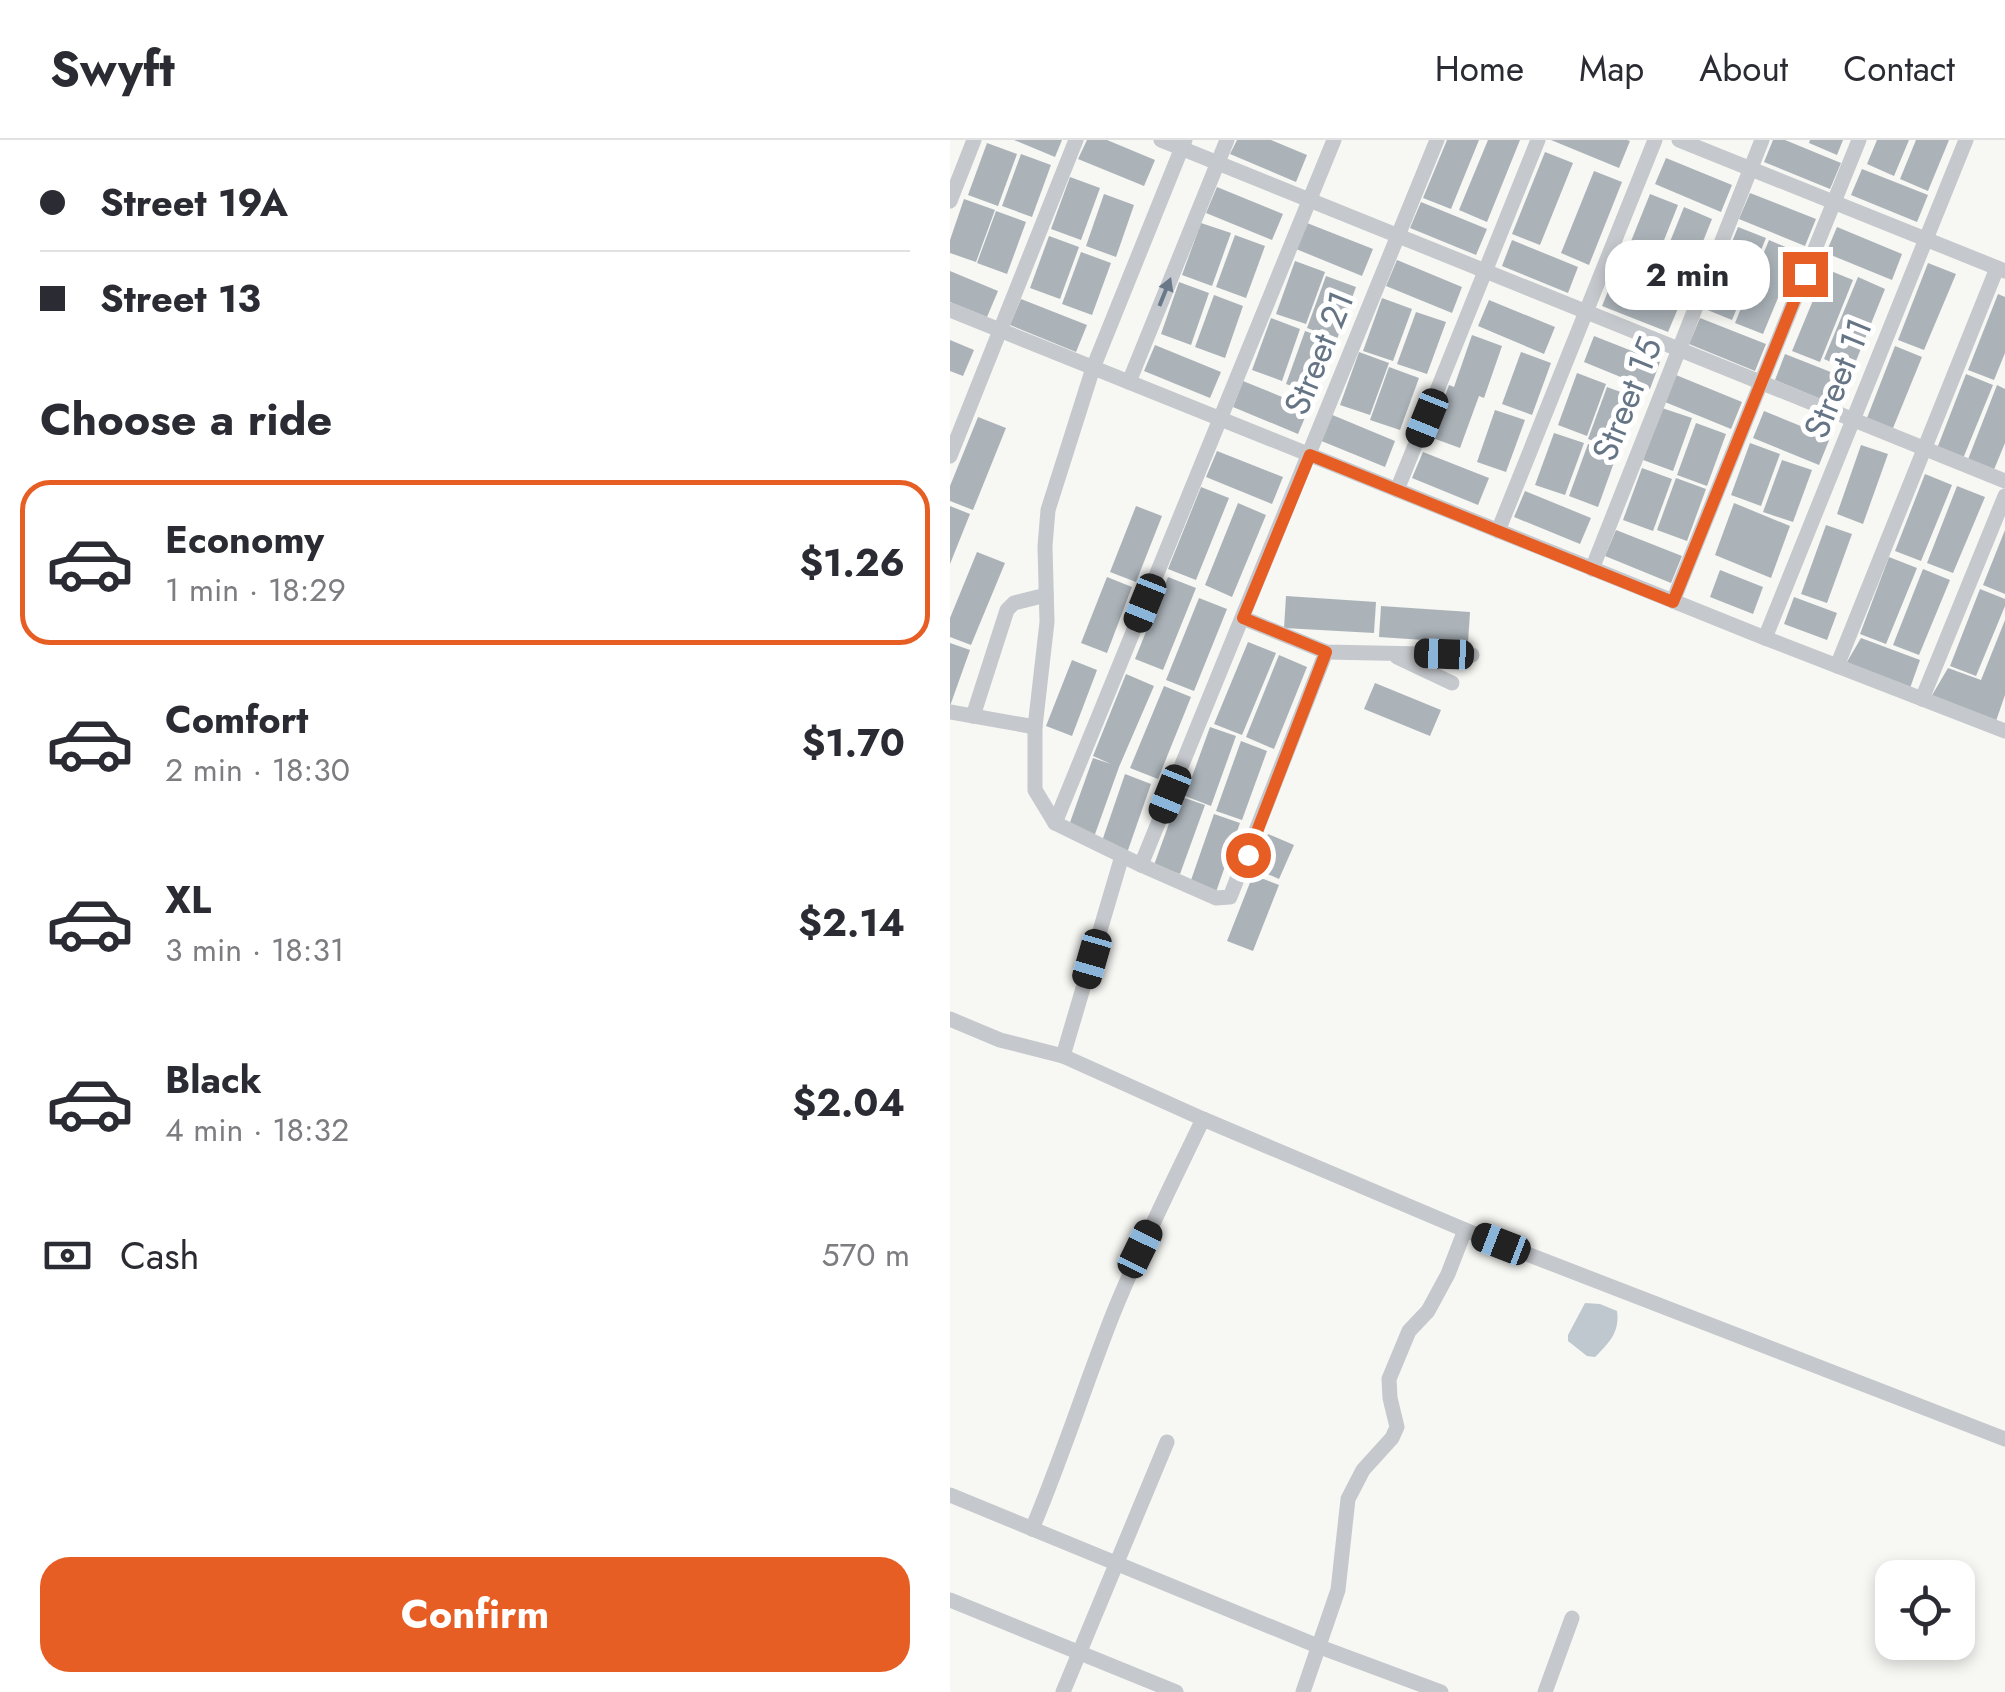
<!DOCTYPE html>
<html lang="en">
<head>
<meta charset="utf-8">
<style>
  body { margin:0; font-family:Jost,sans-serif; background:#f7f7f7; color:#2b2b33; height:100vh; display:flex; flex-direction:column; font-size:38px; white-space:nowrap }
  * { box-sizing:border-box; margin:0 }
  p { font-size:32px; color:#7c7c81 }
  .icon { flex:none; width:55px; height:55px; fill:none; stroke:currentColor; stroke-width:2; stroke-linecap:round; stroke-linejoin:round }
  .map { position:relative; flex:1; overflow:hidden }
  .panel { display:flex; flex-direction:column; background:#fff; width:950px }
  .panel>* { flex:none }
  .hud { display:grid; align-content:center; height:220px; padding:0 40px; background:#fff }
  .buttons { position:absolute; left:925px; top:1420px; display:grid; gap:20px }
  .buttons a { display:grid; place-items:center; width:100px; height:100px; border-radius:20px; background:#fff; box-shadow:0 5px 15px #0003; font-size:50px }
  .end { position:absolute; width:45px; height:45px; margin:-22px; border:12px solid #e75e24; background:#fff; box-shadow:0 0 0 5px #fff }
  .from { border-radius:50% }
  .bubble { position:absolute; height:70px; border-radius:30px; background:#fff; box-shadow:0 5px 15px #0003; font-size:32px; font-weight:700; line-height:70px; text-align:center }
  .car { position:absolute; width:30px; height:60px; margin:-30px -15px; border-radius:12px; box-shadow:0 0 8px 2px #0007; background:linear-gradient(#222 24%,#8ab4d8 0 40%,#222 0 76%,#8ab4d8 0 86%,#222 0) }
  .hud b { display:flex; align-items:center; gap:35px; height:95px; font-size:38px }
  .hud b+b { border-top:2px solid #e1e1e2 }
  .hud i { width:25px; height:25px; background:#2b2b33 }
  ul { padding:0; list-style:none }
  li { display:flex; align-items:center; gap:30px; height:165px; margin:0 20px 15px; padding:0 20px; border:5px solid transparent; border-radius:30px }
  li div { flex:1 }
  li b { display:block; font-size:38px }
  li em { font-style:normal; font-weight:700 }
  li.on { border-color:#e75e24 }
  li>.icon { width:90px; height:90px; stroke-width:1.5 }
  h2 { padding:0 40px; font-size:45px; line-height:120px }
  .pay { display:flex; align-items:center; gap:25px; height:110px; padding:0 40px; font-size:38px }
  .pay p { margin-inline-start:auto }
  .primary-button { display:flex; gap:20px; margin-top:auto; padding:20px 40px }
  .primary-button a { flex:1; height:115px; border-radius:30px; background:#e75e24; color:#fff; font-size:40px; font-weight:700; line-height:115px; text-align:center }
  header { display:flex; align-items:center; gap:60px; box-sizing:border-box; height:140px; padding:0 50px; background:#fff; border-bottom:2px solid #e1e1e2 }
  header strong { font-size:48px }
  nav { display:flex; gap:55px; margin-inline-start:auto; font-size:35px }
  main { display:flex; flex:1; min-height:0 }
  .map>svg:first-child { display:block }
  .water { fill:#bfc8ce }
  .building { fill:#abb3b9 }
  .lines { fill:none; stroke-linecap:round; stroke-linejoin:round }
  .street { stroke:#c5c8cc; stroke-width:15 }
  .oneway { fill:#6a798a }
  .route { stroke:#e75e24; stroke-width:12 }
  .labels { text-anchor:middle; stroke-width:10; stroke-linejoin:round; paint-order:stroke }
  .street-label { font-size:35px; fill:#657586; stroke:#fff }
</style>
</head>
<body>
<header>
<strong>Swyft</strong>
<nav><a>Home</a><a>Map</a><a>About</a><a>Contact</a></nav>
</header>
<main>
<section class="panel">
<div class="hud">
<b><i class="from"></i>Street 19A</b>
<b><i></i>Street 13</b>
</div>
<h2>Choose a ride</h2>
<ul>
<li class="on"><svg class="icon" aria-label="car" viewBox="0 0 24 24"><path d="M5 17H2v-5l4-1 3-4h7l3 4 3 1v5h-3M9 17h6M6 11h13"/><circle cx="7" cy="17" r="2"/><circle cx="17" cy="17" r="2"/></svg><div><b>Economy</b><p>1 min · 18:29</p></div><em>$1.26</em></li>
<li><svg class="icon" aria-label="car" viewBox="0 0 24 24"><path d="M5 17H2v-5l4-1 3-4h7l3 4 3 1v5h-3M9 17h6M6 11h13"/><circle cx="7" cy="17" r="2"/><circle cx="17" cy="17" r="2"/></svg><div><b>Comfort</b><p>2 min · 18:30</p></div><em>$1.70</em></li>
<li><svg class="icon" aria-label="car" viewBox="0 0 24 24"><path d="M5 17H2v-5l4-1 3-4h7l3 4 3 1v5h-3M9 17h6M6 11h13"/><circle cx="7" cy="17" r="2"/><circle cx="17" cy="17" r="2"/></svg><div><b>XL</b><p>3 min · 18:31</p></div><em>$2.14</em></li>
<li><svg class="icon" aria-label="car" viewBox="0 0 24 24"><path d="M5 17H2v-5l4-1 3-4h7l3 4 3 1v5h-3M9 17h6M6 11h13"/><circle cx="7" cy="17" r="2"/><circle cx="17" cy="17" r="2"/></svg><div><b>Black</b><p>4 min · 18:32</p></div><em>$2.04</em></li>
</ul>
<div class="pay"><svg class="icon" aria-label="cash" viewBox="0 0 24 24"><path d="M3 7h18v10H3z"/><circle cx="12" cy="12" r="2"/></svg>Cash<p>570 m</p></div>
<div class="primary-button"><a>Confirm</a></div>
</section>
<div class="map">
<svg width="1055" height="1552" viewBox="0 0 1055 1552">
  <rect width="100%" height="100%" fill="#f7f7f4"/>
  <!-- water -->
  <path class="water" d="M635,1163L650,1164L667,1171C670,1192 659,1203 645,1217L637,1216L618,1201V1195Z"/>
  <!-- building -->
  <g class="building">
    <polygon points="64,0 112,0 105,17"/>
    <polygon points="137,0 157,0 205,20 194,46 128,19"/>
    <polygon points="287,0 321,0 357,15 346,42 280,14"/>
    <polygon points="497,0 529,0 501,69 473,58"/>
    <polygon points="538,0 570,0 537,82 509,70"/>
    <polygon points="601,0 677,0 680,1 669,28"/>
    <polygon points="823,0 835,0 891,23 880,49 814,22"/>
    <polygon points="860,0 893,0 887,15 859,3"/>
    <polygon points="927,0 959,0 944,36 917,24"/>
    <polygon points="966,0 999,0 978,51 950,39"/>
    <polygon points="37,3 67,14 48,66 18,55"/>
    <polygon points="595,12 623,23 590,105 562,94"/>
    <polygon points="71,14 101,25 82,77 52,66"/>
    <polygon points="716,18 782,45 771,72 705,44"/>
    <polygon points="912,29 978,55 967,82 901,55"/>
    <polygon points="644,31 672,42 639,125 611,113"/>
    <polygon points="120,37 150,48 131,100 101,89"/>
    <polygon points="267,47 333,74 322,100 256,73"/>
    <polygon points="800,53 866,79 855,106 789,79"/>
    <polygon points="154,54 184,65 166,117 136,106"/>
    <polygon points="700,54 728,65 695,148 667,136"/>
    <polygon points="14,59 45,70 26,122 0,113 0,100"/>
    <polygon points="471,62 537,89 526,115 460,88"/>
    <polygon points="734,67 762,79 729,161 701,149"/>
    <polygon points="46,71 76,82 57,134 27,123"/>
    <polygon points="251,83 281,93 262,146 232,135"/>
    <polygon points="357,83 423,109 412,136 346,109"/>
    <polygon points="788,87 816,98 782,180 755,169"/>
    <polygon points="887,87 952,114 942,140 876,113"/>
    <polygon points="285,95 315,106 296,158 266,147"/>
    <polygon points="99,96 129,107 110,159 80,148"/>
    <polygon points="562,100 628,127 618,153 552,126"/>
    <polygon points="819,100 847,112 813,194 785,183"/>
    <polygon points="131,112 161,123 142,175 112,164"/>
    <polygon points="447,120 512,147 502,173 436,146"/>
    <polygon points="345,121 375,132 356,184 326,174"/>
    <polygon points="978,123 1006,134 974,210 948,200"/>
    <polygon points="876,129 903,140 870,222 842,211"/>
    <polygon points="0,131 48,151 37,177 0,162"/>
    <polygon points="376,136 406,147 387,199 357,188"/>
    <polygon points="908,137 935,149 902,231 874,219"/>
    <polygon points="663,139 729,166 718,192 652,166"/>
    <polygon points="229,142 259,153 241,205 211,194"/>
    <polygon points="1048,154 1055,157 1055,213 1044,240 1018,230"/>
    <polygon points="264,155 293,166 275,218 245,207"/>
    <polygon points="432,158 462,169 443,221 413,211"/>
    <polygon points="71,159 137,185 126,212 60,185"/>
    <polygon points="539,160 605,187 594,214 528,186"/>
    <polygon points="466,172 496,182 477,234 447,224"/>
    <polygon points="321,178 350,189 332,241 302,230"/>
    <polygon points="750,178 816,204 805,231 739,204"/>
    <polygon points="355,191 385,202 366,254 336,244"/>
    <polygon points="522,195 552,206 534,258 529,256 510,308 480,297 499,245 504,247"/>
    <polygon points="644,196 710,222 700,249 634,222"/>
    <polygon points="0,200 24,210 13,236 0,231"/>
    <polygon points="205,205 271,232 260,258 194,231"/>
    <polygon points="945,206 972,217 941,293 915,283"/>
    <polygon points="409,212 439,223 420,275 390,265"/>
    <polygon points="571,212 601,223 582,275 552,264"/>
    <polygon points="835,214 901,240 890,267 825,240"/>
    <polygon points="439,227 469,238 450,290 420,280"/>
    <polygon points="627,233 656,244 637,296 608,285"/>
    <polygon points="1016,234 1043,245 1012,321 986,311"/>
    <polygon points="726,235 792,262 781,289 715,262"/>
    <polygon points="293,241 359,268 348,294 283,267"/>
    <polygon points="1047,245 1055,249 1055,303 1043,332 1017,322"/>
    <polygon points="657,247 687,258 668,310 638,299"/>
    <polygon points="712,268 742,278 723,331 693,320"/>
    <polygon points="545,270 575,280 556,332 527,322"/>
    <polygon points="814,271 880,298 869,325 803,298"/>
    <polygon points="380,274 445,301 435,327 369,300"/>
    <polygon points="28,277 56,288 23,370 0,361 0,346"/>
    <polygon points="746,283 776,294 757,346 727,335"/>
    <polygon points="604,293 634,303 615,355 585,345"/>
    <polygon points="800,303 830,314 811,366 781,355"/>
    <polygon points="638,304 667,314 648,367 619,356"/>
    <polygon points="911,305 938,314 913,384 887,374"/>
    <polygon points="267,311 333,337 322,364 256,337"/>
    <polygon points="473,312 539,338 528,365 462,338"/>
    <polygon points="832,320 862,330 843,382 813,372"/>
    <polygon points="692,328 722,339 703,391 673,380"/>
    <polygon points="975,334 1002,345 971,421 945,411"/>
    <polygon points="726,338 756,349 737,401 707,390"/>
    <polygon points="1007,346 1035,357 1003,433 977,423"/>
    <polygon points="251,347 279,358 246,440 218,429"/>
    <polygon points="575,351 641,378 630,404 564,377"/>
    <polygon points="288,363 316,375 282,457 255,445"/>
    <polygon points="784,363 840,386 821,438 765,415"/>
    <polygon points="0,366 20,374 0,424"/>
    <polygon points="186,366 212,376 186,442 160,432"/>
    <polygon points="876,385 902,394 877,463 851,454"/>
    <polygon points="666,390 732,416 721,443 655,416"/>
    <polygon points="1055,390 1055,454 1033,445"/>
    <polygon points="27,412 55,423 21,505 0,497 0,478"/>
    <polygon points="939,417 967,428 936,504 910,494"/>
    <polygon points="973,429 1000,440 969,515 943,505"/>
    <polygon points="770,430 813,447 803,474 760,457"/>
    <polygon points="157,437 182,447 157,513 131,503"/>
    <polygon points="218,437 246,448 213,530 185,519"/>
    <polygon points="1030,449 1055,459 1055,466 1026,536 1000,526"/>
    <polygon points="336,456 426,462 424,493 334,488"/>
    <polygon points="844,457 887,473 877,500 834,484"/>
    <polygon points="249,458 277,469 244,551 216,540"/>
    <polygon points="431,466 520,472 518,503 429,497"/>
    <polygon points="1055,480 1055,555 1046,581 981,557 998,528 1031,540"/>
    <polygon points="911,498 970,520 959,551 894,527"/>
    <polygon points="298,502 326,513 292,595 264,584"/>
    <polygon points="0,503 20,510 0,566"/>
    <polygon points="329,515 357,527 324,609 296,597"/>
    <polygon points="122,520 147,530 122,596 96,586"/>
    <polygon points="176,534 204,546 169,627 144,697 118,688 143,618 161,624 143,616"/>
    <polygon points="425,543 491,570 480,596 414,569"/>
    <polygon points="214,546 241,557 208,639 180,628"/>
    <polygon points="260,587 286,596 261,666 235,656"/>
    <polygon points="291,601 317,611 292,680 266,671"/>
    <polygon points="175,634 201,644 177,713 151,704"/>
    <polygon points="229,656 255,665 230,734 204,725"/>
    <polygon points="264,674 290,683 266,752 240,743"/>
    <polygon points="318,694 344,705 329,739 304,728"/>
    <polygon points="303,735 329,745 303,811 277,801"/>
  </g>
  <g class="lines">
    <!-- street -->
    <g class="street">
      <polyline points="211,0 1055,341"/>
      <polyline points="235,0 143,228 98,370 95,406 97,482 85,587 85,650 105,683 191,725 266,758 280,757 376,512"/>
      <polyline points="729,0 1055,131"/>
      <polyline points="0,61 24,0"/>
      <polyline points="0,170 815,498 1055,591"/>
      <polyline points="179,242 277,0"/>
      <polyline points="0,316 126,0"/>
      <polyline points="447,350 588,0"/>
      <polyline points="548,391 705,0"/>
      <polyline points="642,429 812,0"/>
      <polyline points="723,461 909,0"/>
      <polyline points="293,478 376,512 522,515"/>
      <polyline points="815,498 1016,0"/>
      <polyline points="447,517 502,543"/>
      <polyline points="887,526 1047,128"/>
      <polyline points="972,559 1055,356"/>
      <polyline points="0,572 85,587"/>
      <polyline points="23,576 57,470 64,463 96,455"/>
      <polyline points="105,683 384,0"/>
      <polyline points="191,725 487,0"/>
      <polyline points="0,879 50,900 113,916 253,979 515,1090 1055,1299"/>
      <polyline points="113,916 172,716"/>
      <polyline points="0,1355 370,1507 491,1552"/>
      <path d="M82,1389C112,1318 135,1245 163,1174C190,1107 222,1044 253,979"/>
      <polyline points="0,1460 226,1552"/>
      <polyline points="113,1552 217,1302"/>
      <polyline points="353,1552 388,1450 398,1359 413,1330 442,1298 447,1287 440,1258 439,1239 459,1191 478,1171 498,1134 515,1090"/>
      <polyline points="595,1552 622,1478"/>
    </g>
  </g>
  <!-- one-way arrows -->
  <defs><path id="oneway-solid" d="M-6-.8H1V-3.2L6.5 0L1 3.2V.8H-6Z" transform="scale(2.5)"/></defs>
  <use class="oneway" href="#oneway-solid" transform="translate(215 152) rotate(-68)"/>
  <g class="lines">
    <!-- route -->
    <polyline class="route" points="298,715 376,512 293,478 360,315 723,462 855,134"/>
  </g>
  <g class="labels">
    <!-- street labels -->
    <g class="street-label">
      <text transform="translate(369 213) rotate(-68)" y="12">Street 21</text>
      <text transform="translate(888 238) rotate(-68)" y="12">Street 11</text>
      <text transform="translate(677 259) rotate(-68)" y="12">Street 15</text>
    </g>
  </g>
</svg>
<div class="buttons">
<a><svg class="icon" aria-label="locate" viewBox="0 0 24 24"><circle cx="12" cy="12" r="6"/><path d="M12 2v4M12 18v4M2 12h4M18 12h4"/></svg></a>
</div>
<i class="end from" style="left:298px;top:715px"></i>
<i class="end" style="left:855px;top:134px"></i>
<div class="bubble" style="left:655px;top:100px;width:165px">2 min</div>
<i class="car" style="left:477px;top:278px;rotate:202deg"></i>
<i class="car" style="left:195px;top:463px;rotate:202deg"></i>
<i class="car" style="left:494px;top:514px;rotate:272deg"></i>
<i class="car" style="left:220px;top:654px;rotate:202deg"></i>
<i class="car" style="left:142px;top:819px;rotate:196deg"></i>
<i class="car" style="left:551px;top:1104px;rotate:291deg"></i>
<i class="car" style="left:190px;top:1109px;rotate:26deg"></i>
</div>
</main>
</body>
</html>
